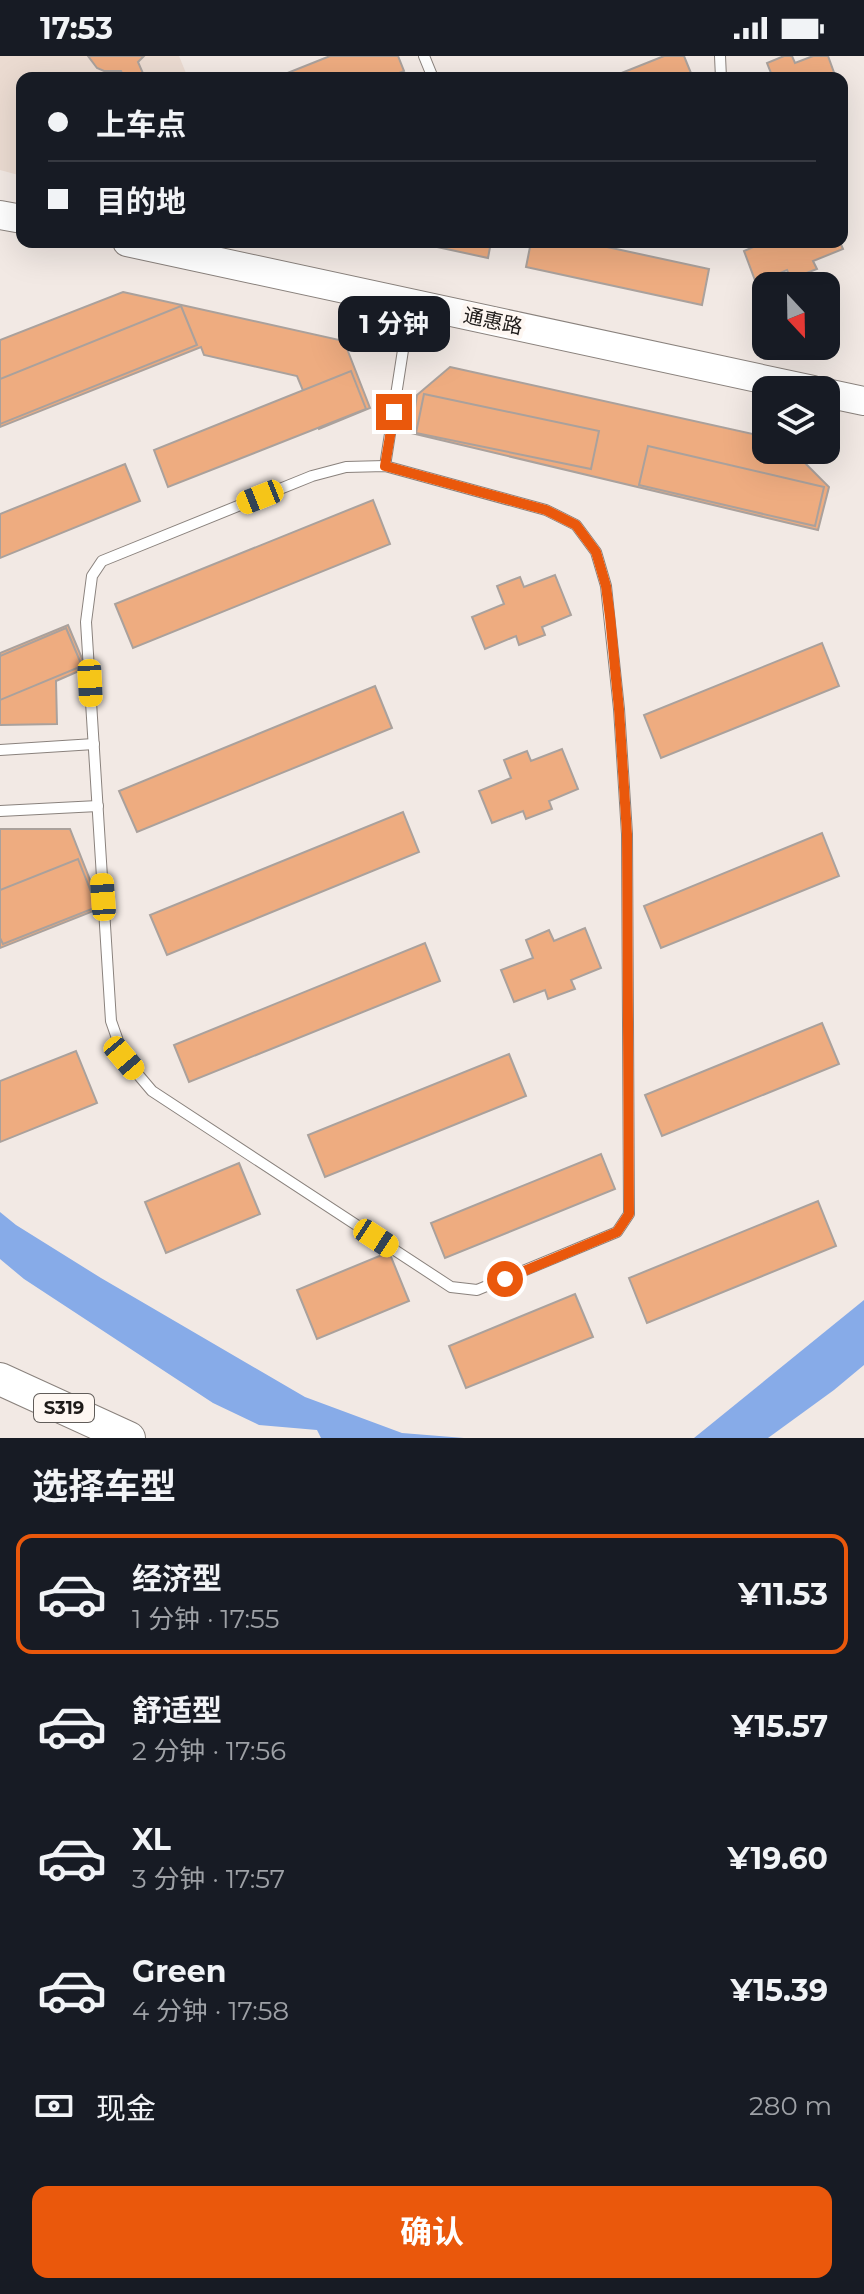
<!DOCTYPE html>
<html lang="zh">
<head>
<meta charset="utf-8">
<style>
  body { margin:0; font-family:Montserrat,"Noto Sans SC",sans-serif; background:#242831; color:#f1f3f6; height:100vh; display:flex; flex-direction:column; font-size:30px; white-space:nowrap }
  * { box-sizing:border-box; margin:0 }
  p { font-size:26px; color:#9ea1a6 }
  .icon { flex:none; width:44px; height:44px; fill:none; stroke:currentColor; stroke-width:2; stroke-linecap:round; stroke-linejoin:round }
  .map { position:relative; height:1382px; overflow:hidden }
  .drawer { display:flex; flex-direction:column; background:#171b24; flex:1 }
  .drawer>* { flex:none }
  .hud { position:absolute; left:16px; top:16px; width:832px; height:176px; border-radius:16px; box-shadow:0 8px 32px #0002; display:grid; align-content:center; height:176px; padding:0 32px; background:#171b24 }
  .needle { width:52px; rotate:158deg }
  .controls { position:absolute; left:752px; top:216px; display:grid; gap:16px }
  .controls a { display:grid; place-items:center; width:88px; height:88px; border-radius:16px; background:#171b24; box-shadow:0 8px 32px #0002; font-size:40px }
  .end { position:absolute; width:36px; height:36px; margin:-18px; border:10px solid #ea580c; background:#fff; box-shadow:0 0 0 4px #fff }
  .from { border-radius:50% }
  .bubble { position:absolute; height:56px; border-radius:16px; background:#171b24; box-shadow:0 8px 32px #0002; font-size:26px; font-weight:700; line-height:56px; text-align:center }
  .car { position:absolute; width:24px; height:48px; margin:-24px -12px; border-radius:10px; box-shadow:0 0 6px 2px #0007; background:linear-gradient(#f5c518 24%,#345 0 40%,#f5c518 0 76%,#345 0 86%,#f5c518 0) }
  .hud b { display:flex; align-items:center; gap:28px; height:76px; font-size:30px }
  .hud b+b { border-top:2px solid #363941 }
  .hud i { width:20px; height:20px; background:#f1f3f6 }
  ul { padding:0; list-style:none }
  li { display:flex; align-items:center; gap:24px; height:120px; margin:0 16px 12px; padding:0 16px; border:4px solid transparent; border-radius:16px }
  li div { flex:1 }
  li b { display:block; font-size:30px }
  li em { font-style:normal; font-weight:700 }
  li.selected { border-color:#ea580c }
  li>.icon { width:72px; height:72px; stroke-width:1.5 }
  h2 { padding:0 32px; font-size:36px; line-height:96px }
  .pay { display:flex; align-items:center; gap:20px; height:88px; padding:0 32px; font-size:30px }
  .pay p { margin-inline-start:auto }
  .cta { display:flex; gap:16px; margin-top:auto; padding:16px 32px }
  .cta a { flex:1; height:92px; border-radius:16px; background:#ea580c; color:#fff; font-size:32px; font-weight:700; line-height:92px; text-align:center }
  .status { display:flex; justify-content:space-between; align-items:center; height:56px; padding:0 40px; background:#171b24; direction:ltr }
  .status svg { height:22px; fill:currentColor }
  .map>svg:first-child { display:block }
  .built { fill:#ebdbd1 }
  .water { fill:#87abe8 }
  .building { fill:#eeac80; stroke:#aaa19c; stroke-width:2 }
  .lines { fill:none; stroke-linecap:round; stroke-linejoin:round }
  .lane-casing { stroke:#8a827d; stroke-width:12 }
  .secondary-casing { stroke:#8a827d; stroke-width:30 }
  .primary-casing { stroke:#8a827d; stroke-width:34 }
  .lane { stroke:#fff; stroke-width:10 }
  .secondary { stroke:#fff; stroke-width:28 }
  .primary { stroke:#fff; stroke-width:32 }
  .route { stroke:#ea580c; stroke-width:10 }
  .labels { text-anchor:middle; stroke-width:8; stroke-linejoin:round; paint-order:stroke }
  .shield { fill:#fef7f2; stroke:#615d5a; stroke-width:2 }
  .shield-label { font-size:18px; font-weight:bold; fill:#1e1b19 }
  .street-label { font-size:20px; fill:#1e1b19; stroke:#fef7f2 }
</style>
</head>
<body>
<div class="status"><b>17:53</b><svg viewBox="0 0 49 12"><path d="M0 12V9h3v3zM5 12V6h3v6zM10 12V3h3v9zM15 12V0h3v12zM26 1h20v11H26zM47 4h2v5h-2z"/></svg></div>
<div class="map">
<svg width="864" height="1382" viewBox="0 0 864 1382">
  <rect width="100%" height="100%" fill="#f2e9e4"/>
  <!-- built -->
  <polygon class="built" points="0,0 179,0 188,22 22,22 22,120 0,114"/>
  <!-- water -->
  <g class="water">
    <polygon points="0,1156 16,1169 101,1222 305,1341 402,1377 464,1382 321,1382 317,1374 259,1369 213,1347 24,1223 0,1203"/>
    <polygon points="864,1244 864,1309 834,1334 768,1382 694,1382"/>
  </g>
  <!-- building -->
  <g class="building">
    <polygon points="88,0 144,0 138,6 145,22 124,22 121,15 104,15 97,12"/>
    <polygon points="330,0 398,0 404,15 387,22 275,22"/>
    <polygon points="664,0 684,0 693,22 609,22"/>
    <polygon points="784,0 792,0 795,7 813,0 828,0 836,22 773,22 767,7"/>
    <polygon points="414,186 491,186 488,202"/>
    <polygon points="531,186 584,186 709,213 702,249 526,211"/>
    <polygon points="765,186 840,186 843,193 813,205 817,213 791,223 787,214 756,227 744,195"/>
    <polygon points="123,236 344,285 370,352 319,373 297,320 204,299 201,291 0,371 0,284"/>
    <polygon points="181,250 197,289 0,368 0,323"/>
    <polygon points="450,311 766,381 766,394 792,394 829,431 818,474 411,377 417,339"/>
    <polygon points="351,315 366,353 168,431 154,394"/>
    <polygon points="424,338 599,375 591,413 416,377"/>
    <polygon points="648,390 824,431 815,470 639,429"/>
    <polygon points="125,408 140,445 0,502 0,458"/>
    <polygon points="373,444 390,488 133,592 115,548"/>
    <polygon points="555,519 571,559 542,571 545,579 519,589 516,580 485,593 472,561 504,548 497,530 520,521 524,531"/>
    <polygon points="68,569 86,612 56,625 57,668 0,669 0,597"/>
    <polygon points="66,572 82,610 0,644 0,600"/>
    <polygon points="822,587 839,630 661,702 644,659"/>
    <polygon points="375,630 392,672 137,776 119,735"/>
    <polygon points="562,693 578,733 549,745 552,753 526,763 523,755 492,767 479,735 511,722 504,704 527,695 531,705"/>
    <polygon points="403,756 419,796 167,899 150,859"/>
    <polygon points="0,773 70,773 101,852 0,892"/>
    <polygon points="822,777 839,820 661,892 644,850"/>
    <polygon points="78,803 97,851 3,888 0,882 0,834"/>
    <polygon points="585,872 601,912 571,924 575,933 548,943 545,934 514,946 501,914 533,902 526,884 549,874 554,885"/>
    <polygon points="425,887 440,925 189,1026 174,989"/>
    <polygon points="822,967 839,1008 662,1080 645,1039"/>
    <polygon points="76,995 97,1047 0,1086 0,1025"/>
    <polygon points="509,998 526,1040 325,1121 308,1079"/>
    <polygon points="601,1098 615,1133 445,1202 431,1167"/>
    <polygon points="239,1107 260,1158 166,1197 145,1146"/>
    <polygon points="818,1145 836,1190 647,1267 629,1222"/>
    <polygon points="389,1196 409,1245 317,1283 297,1234"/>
    <polygon points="575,1238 593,1281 466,1332 449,1290"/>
  </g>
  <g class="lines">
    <!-- lane casing -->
    <g class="lane-casing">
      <g id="lane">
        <polyline points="424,0 433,22"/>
        <polyline points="720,0 721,22"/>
        <polygon points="385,410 546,454 576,469 596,496 606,530 619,653 627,778 629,1158 617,1176 477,1234 451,1231 152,1035 124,1002 111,965 86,566 92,520 102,505 312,420 346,411"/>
        <polyline points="385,410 410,249"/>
        <polyline points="0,694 94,688"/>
        <polyline points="0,755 98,750"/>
      </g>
    </g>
    <!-- secondary casing -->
    <g class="secondary-casing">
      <g id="secondary">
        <polyline points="0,159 22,163"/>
        <polyline points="127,186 813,334"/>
        <polyline points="826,337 864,345"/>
      </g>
    </g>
    <!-- primary casing -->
    <g class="primary-casing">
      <polyline id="primary" points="0,1323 129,1382"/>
    </g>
    <!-- lane -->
    <use href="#lane" class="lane"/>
    <!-- secondary -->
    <use href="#secondary" class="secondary"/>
    <!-- primary -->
    <use href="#primary" class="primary"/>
  </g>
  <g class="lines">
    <!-- route -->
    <polyline class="route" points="394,356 385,410 546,454 576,469 596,496 606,530 610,561 619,653 627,778 629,1158 617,1176 505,1223"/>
  </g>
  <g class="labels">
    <!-- shield labels -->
    <rect class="shield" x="34" y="1338" width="60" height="28" rx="6"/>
    <g class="shield-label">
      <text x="64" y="1358">S319</text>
    </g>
    <!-- street labels -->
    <g class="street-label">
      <text transform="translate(493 265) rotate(12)" y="7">通惠路</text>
    </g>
  </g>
</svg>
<div class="controls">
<a><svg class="needle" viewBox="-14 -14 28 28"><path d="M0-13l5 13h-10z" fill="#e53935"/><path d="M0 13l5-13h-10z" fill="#9ea1a6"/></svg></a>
<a><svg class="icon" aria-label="layers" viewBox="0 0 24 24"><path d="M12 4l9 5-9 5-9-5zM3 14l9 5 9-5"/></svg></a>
</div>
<i class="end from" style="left:505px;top:1223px"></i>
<i class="end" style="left:394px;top:356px"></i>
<div class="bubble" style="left:338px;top:240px;width:112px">1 分钟</div>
<i class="car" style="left:260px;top:441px;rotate:248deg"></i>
<i class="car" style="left:90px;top:627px;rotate:177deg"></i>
<i class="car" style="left:103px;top:841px;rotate:356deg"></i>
<i class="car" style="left:124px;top:1002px;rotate:140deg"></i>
<i class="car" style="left:376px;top:1182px;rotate:123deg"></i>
<div class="hud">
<b><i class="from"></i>上车点</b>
<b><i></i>目的地</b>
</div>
</div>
<section class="drawer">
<h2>选择车型</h2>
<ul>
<li class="selected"><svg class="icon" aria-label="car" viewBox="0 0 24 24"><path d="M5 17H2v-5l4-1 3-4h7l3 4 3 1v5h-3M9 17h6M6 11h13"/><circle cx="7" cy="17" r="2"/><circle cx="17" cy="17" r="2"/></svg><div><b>经济型</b><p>1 分钟 · 17:55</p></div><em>¥11.53</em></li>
<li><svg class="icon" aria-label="car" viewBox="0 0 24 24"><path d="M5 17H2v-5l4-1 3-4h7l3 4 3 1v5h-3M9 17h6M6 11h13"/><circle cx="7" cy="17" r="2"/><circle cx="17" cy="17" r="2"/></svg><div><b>舒适型</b><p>2 分钟 · 17:56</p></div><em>¥15.57</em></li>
<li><svg class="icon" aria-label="car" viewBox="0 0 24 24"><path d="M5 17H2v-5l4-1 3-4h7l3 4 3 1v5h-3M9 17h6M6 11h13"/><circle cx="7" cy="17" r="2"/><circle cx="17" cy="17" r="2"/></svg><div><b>XL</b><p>3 分钟 · 17:57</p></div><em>¥19.60</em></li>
<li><svg class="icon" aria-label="car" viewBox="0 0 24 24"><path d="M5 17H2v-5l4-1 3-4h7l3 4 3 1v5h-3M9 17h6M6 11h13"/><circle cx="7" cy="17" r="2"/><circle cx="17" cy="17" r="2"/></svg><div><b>Green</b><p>4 分钟 · 17:58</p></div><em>¥15.39</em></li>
</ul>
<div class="pay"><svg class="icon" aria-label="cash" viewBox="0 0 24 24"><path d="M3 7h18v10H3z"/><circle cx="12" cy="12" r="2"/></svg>现金<p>280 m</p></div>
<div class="cta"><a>确认</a></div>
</section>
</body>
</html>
